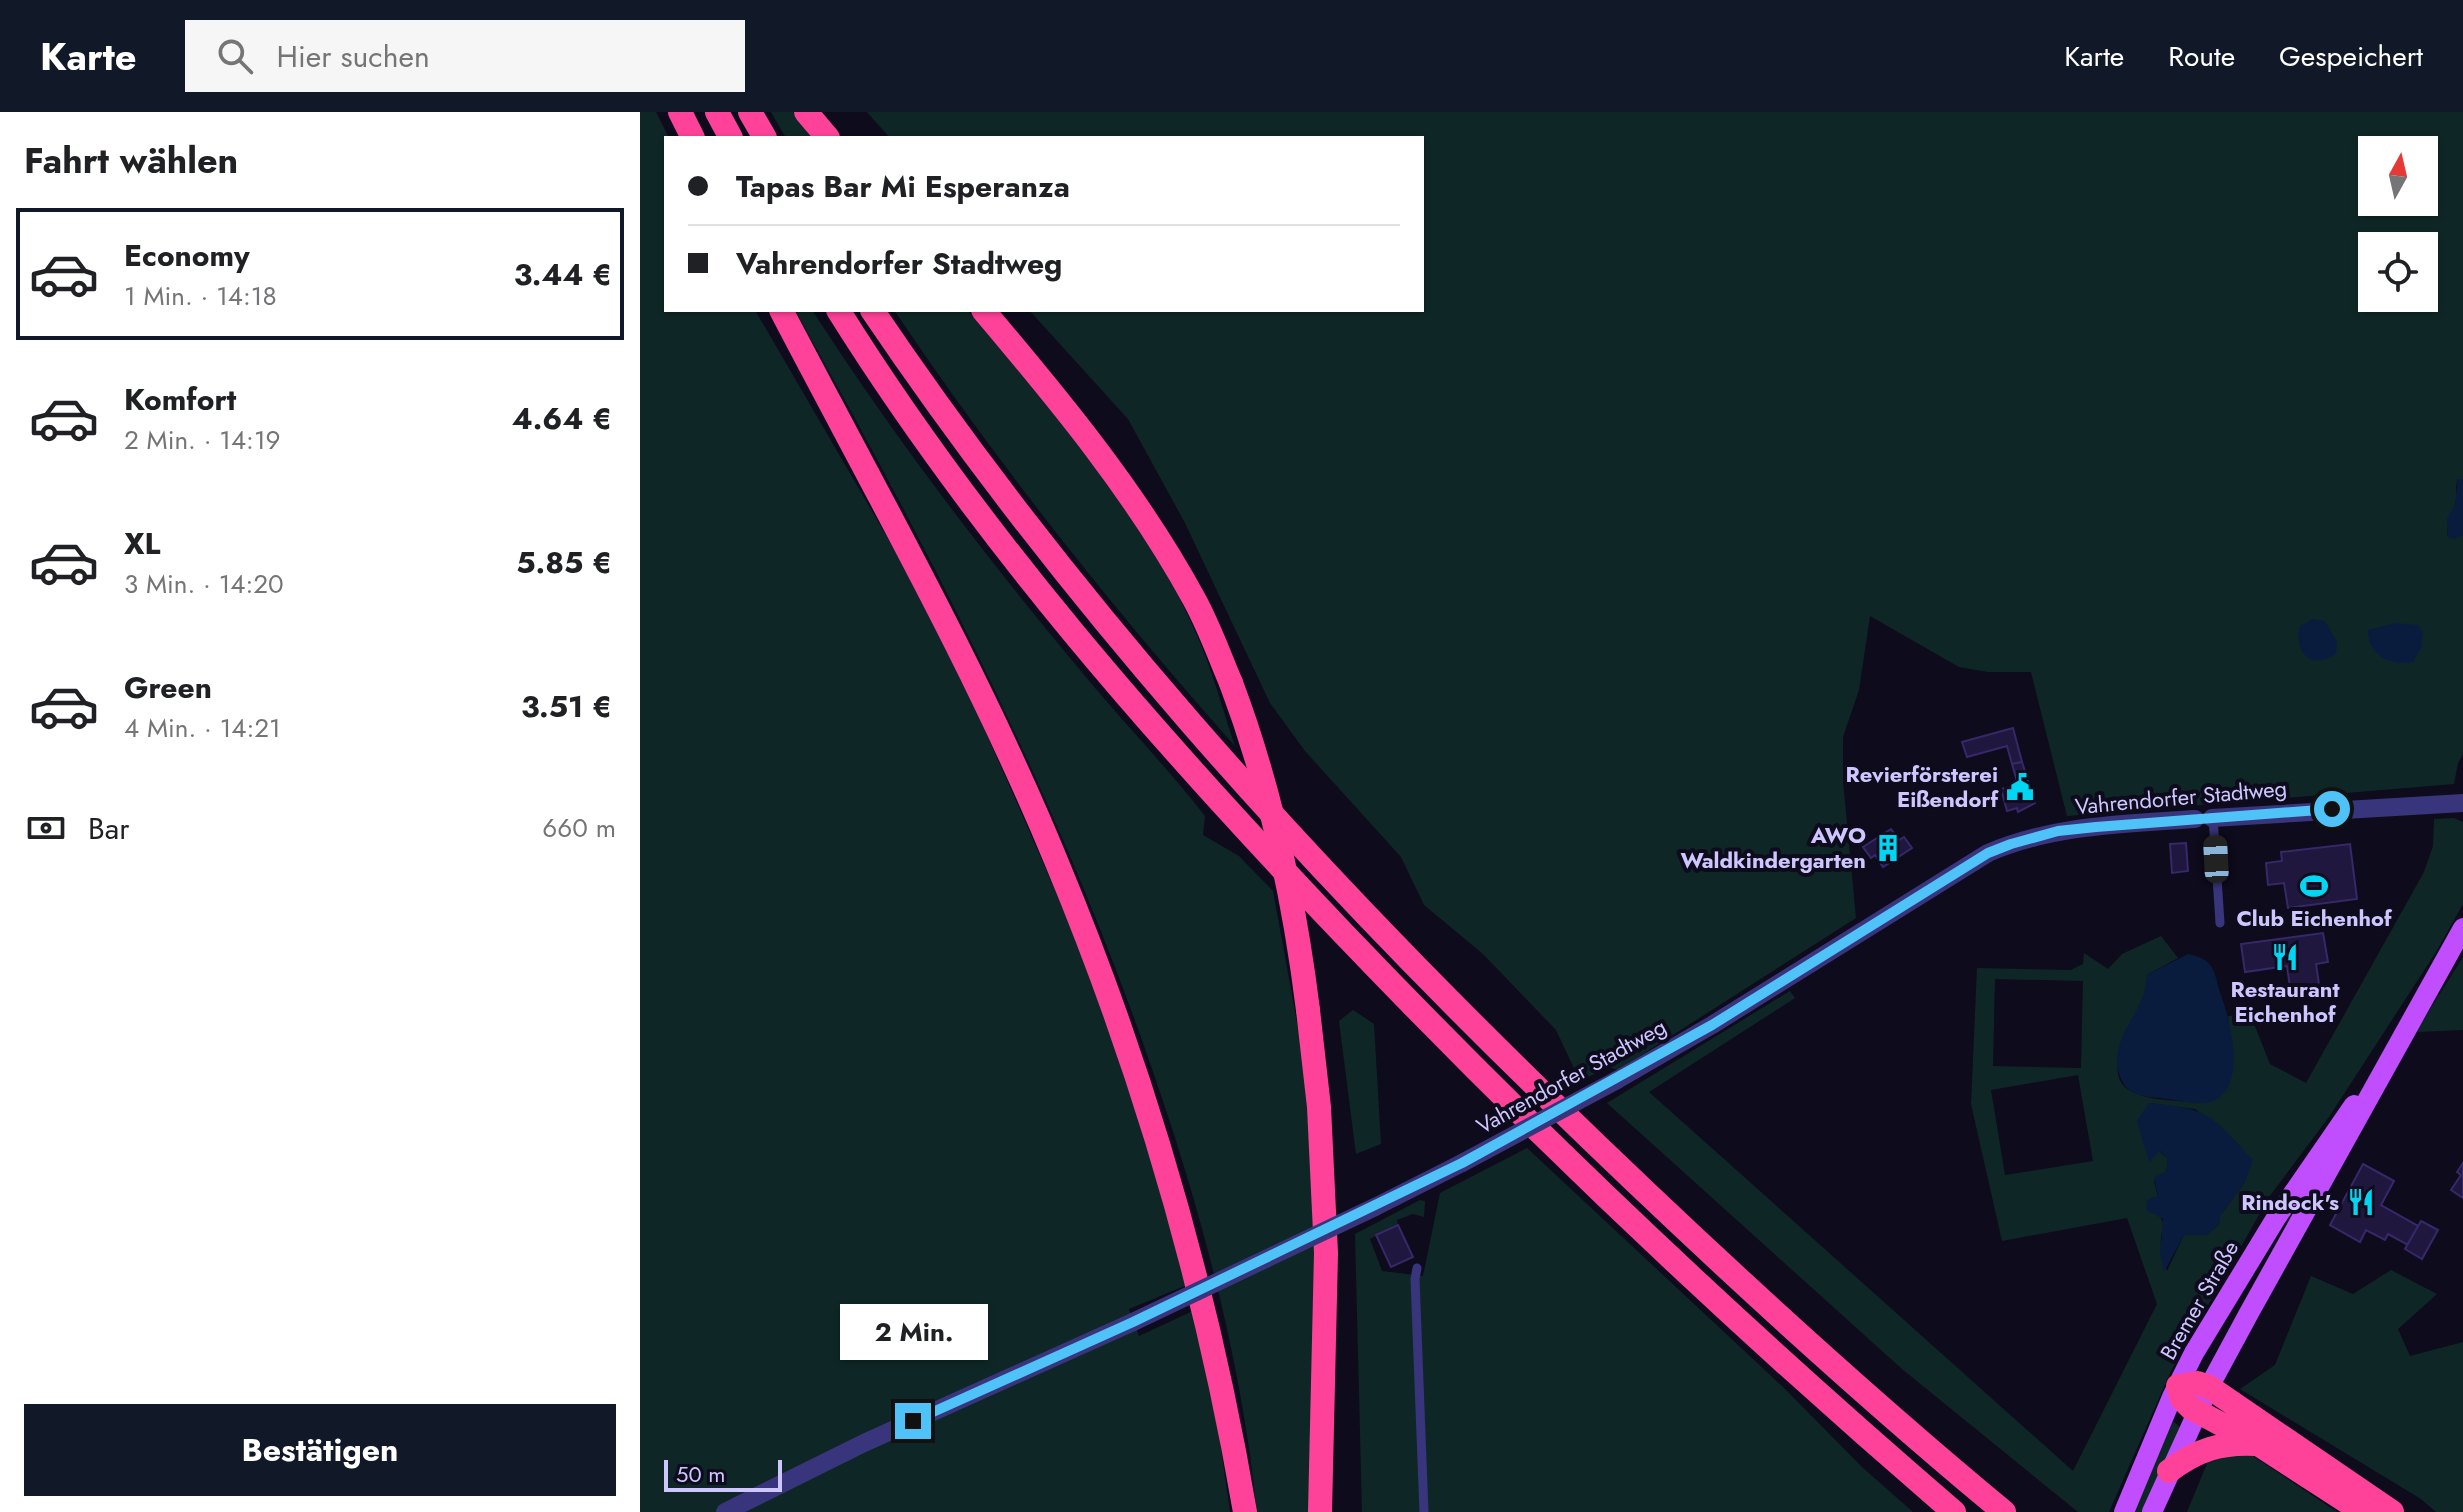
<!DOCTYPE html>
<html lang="de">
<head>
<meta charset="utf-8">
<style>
  body { margin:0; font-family:Jost,sans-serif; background:#f6f6f6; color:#202124; height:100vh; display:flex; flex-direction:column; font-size:30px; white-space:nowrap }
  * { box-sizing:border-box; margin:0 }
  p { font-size:26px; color:#757577 }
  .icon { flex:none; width:44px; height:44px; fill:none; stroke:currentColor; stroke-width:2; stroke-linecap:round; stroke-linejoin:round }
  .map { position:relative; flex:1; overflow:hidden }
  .details { display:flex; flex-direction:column; background:#fff; width:640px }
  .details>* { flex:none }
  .guide { position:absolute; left:24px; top:24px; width:760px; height:176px; border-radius:0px; box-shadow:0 2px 6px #0004; display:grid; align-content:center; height:176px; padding:0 24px; background:#fff }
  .needle { width:52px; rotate:8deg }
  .controls { position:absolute; left:1718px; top:24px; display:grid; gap:16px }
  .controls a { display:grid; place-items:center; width:80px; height:80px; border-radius:0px; background:#fff; box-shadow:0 2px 6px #0004; font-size:40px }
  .scale { position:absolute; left:24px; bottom:20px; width:118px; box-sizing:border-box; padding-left:8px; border:4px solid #cec7ff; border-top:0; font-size:22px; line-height:28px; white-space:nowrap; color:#cec7ff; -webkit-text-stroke:6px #0e0b1d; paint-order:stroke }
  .end { position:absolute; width:36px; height:36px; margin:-18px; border:10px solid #4fc3f7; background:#111; box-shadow:0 0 0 4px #111 }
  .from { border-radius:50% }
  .bubble { position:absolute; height:56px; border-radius:0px; background:#fff; box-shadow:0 2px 6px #0004; font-size:26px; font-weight:700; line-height:56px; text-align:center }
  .car { position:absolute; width:24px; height:48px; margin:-24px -12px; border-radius:10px; box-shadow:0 0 6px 2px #0007; background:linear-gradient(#222 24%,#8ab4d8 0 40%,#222 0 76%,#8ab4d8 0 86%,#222 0) }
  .guide b { display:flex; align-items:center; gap:28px; height:76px; font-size:30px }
  .guide b+b { border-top:2px solid #e0e0e0 }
  .guide i { width:20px; height:20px; background:#202124 }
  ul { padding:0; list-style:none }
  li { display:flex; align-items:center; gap:24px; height:132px; margin:0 16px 12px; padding:0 8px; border:4px solid transparent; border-radius:0px }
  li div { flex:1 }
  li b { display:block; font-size:30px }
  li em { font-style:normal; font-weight:700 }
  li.current { border-color:#111827 }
  li>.icon { width:72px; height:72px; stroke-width:1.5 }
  h2 { padding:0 24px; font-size:36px; line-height:96px }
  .pay { display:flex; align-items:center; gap:20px; height:88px; padding:0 24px; font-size:30px }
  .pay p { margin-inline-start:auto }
  .button { display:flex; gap:16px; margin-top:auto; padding:16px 24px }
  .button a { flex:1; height:92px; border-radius:0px; background:#111827; color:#fff; font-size:32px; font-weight:700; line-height:92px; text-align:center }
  header { display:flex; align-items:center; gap:48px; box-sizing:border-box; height:112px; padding:0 40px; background:#111827; color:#fff }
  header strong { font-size:38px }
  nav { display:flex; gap:44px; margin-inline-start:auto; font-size:28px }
  .search { width:560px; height:72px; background:#f6f6f6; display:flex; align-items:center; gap:20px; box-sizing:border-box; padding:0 28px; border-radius:0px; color:#757577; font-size:30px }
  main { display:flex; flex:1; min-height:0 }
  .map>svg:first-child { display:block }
  .green { fill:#0e2726; fill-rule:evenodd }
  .water { fill:#0a1c3d }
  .building { fill:#1f173e; stroke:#37286a; stroke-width:2 }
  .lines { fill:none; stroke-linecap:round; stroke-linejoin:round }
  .service { stroke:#39357d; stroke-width:9 }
  .minor { stroke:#39357d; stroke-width:18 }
  .primary { stroke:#c04eff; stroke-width:20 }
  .motorway { stroke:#ff4299; stroke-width:24 }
  .minor-bridge { stroke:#39357d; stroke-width:18 }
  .motorway-bridge { stroke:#ff4299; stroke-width:24 }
  .route { stroke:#4fc3f7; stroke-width:10 }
  .labels { text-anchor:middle; stroke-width:8; stroke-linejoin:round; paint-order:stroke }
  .poi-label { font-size:22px; font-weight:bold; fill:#cec7ff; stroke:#0e0b1d; text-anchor:end }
  .street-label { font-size:22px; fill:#cec7ff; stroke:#0e0b1d }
</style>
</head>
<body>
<header>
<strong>Karte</strong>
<div class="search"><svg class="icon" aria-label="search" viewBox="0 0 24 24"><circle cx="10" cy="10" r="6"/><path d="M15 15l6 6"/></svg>Hier suchen</div>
<nav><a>Karte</a><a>Route</a><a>Gespeichert</a></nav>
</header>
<main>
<section class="details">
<h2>Fahrt wählen</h2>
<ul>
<li class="current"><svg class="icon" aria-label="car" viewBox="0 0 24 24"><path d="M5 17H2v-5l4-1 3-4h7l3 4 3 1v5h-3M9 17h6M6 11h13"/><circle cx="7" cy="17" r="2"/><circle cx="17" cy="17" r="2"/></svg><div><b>Economy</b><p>1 Min. · 14:18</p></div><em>3.44 €</em></li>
<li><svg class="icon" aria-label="car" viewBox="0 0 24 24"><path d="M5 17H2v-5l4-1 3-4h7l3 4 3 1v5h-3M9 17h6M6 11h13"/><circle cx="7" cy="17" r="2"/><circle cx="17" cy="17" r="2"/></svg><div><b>Komfort</b><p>2 Min. · 14:19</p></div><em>4.64 €</em></li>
<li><svg class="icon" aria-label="car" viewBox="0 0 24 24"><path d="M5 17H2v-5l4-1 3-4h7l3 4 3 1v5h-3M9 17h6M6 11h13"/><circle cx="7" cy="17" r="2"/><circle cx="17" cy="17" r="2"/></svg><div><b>XL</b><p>3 Min. · 14:20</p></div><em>5.85 €</em></li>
<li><svg class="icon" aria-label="car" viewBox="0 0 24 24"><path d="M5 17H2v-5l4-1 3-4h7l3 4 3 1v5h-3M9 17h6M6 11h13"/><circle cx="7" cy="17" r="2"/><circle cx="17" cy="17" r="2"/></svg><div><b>Green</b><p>4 Min. · 14:21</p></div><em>3.51 €</em></li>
</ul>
<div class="pay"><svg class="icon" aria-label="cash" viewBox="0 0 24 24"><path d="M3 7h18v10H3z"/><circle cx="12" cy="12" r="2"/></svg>Bar<p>660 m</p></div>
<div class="button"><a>Bestätigen</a></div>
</section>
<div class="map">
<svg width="1823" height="1400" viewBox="0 0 1823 1400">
  <rect width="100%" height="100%" fill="#0e0b1d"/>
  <!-- green -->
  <g class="green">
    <polygon points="0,0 16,0 29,26 26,26 26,198 115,198 254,437 327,578 388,716 460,882 506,1019 547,1173 489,1197 499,1224 555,1198 579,1322 590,1400 0,1400"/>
    <polygon points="131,0 153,0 173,26 146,26"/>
    <path d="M227,0H1823V367H1818C1815,374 1817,379 1816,387C1814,401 1805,409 1808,425L1823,423V642L1818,651L1814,672L1427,704L1391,560H1348L1319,555L1230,504L1219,578L1203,625V669L1216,806L978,958L969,955L940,969L916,918L843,842L784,793L761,745L665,639L630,591L545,411L488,307L389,198H782V26H250ZM1732,38H1784V90H1732ZM1732,134H1784V186H1732Z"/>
    <path d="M155,198H172C256,328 350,451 450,570C488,615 529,658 565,704L563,723L599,744L633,779L664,949L671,1021L675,1149L671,1400H617C601,1246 561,1097 510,951C419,688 291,441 155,198Z"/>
    <path d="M254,198H327C413,296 502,399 555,519C572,556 582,596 595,634C472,496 357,351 254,198Z"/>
    <path d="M1814,706L1823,710V792L1796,840L1689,1005L1629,1085L1531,1259L1469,1400H1438L1262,1257L967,991L1150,879L1155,886L1009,980L1433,1359L1517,1192L1487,1106L1362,1129L1331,992L1337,856L1431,858L1443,852L1444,841L1468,857L1482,842L1521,824L1538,846L1507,863C1507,873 1505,885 1501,894C1493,915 1455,968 1497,982C1512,988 1531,988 1547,990L1593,944L1588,904L1610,902L1630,952L1666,971L1784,760L1793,734L1794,707ZM1355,867L1443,869L1441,956L1353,954ZM1438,963L1453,1049L1365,1063L1351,978ZM1509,991L1555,997L1587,1021L1599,1033L1605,1070L1580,1104V1110C1567,1127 1561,1121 1544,1123L1527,1159C1521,1143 1518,1129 1524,1113L1511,1086L1518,1085L1514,1069L1526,1060L1528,1047L1519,1039L1510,1049L1503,1029L1504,1022C1492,1007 1503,1006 1509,991Z"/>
    <polygon points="1823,845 1823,918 1776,920"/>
    <polygon points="713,898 734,912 741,1032 716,1042 699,909"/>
    <polygon points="887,1036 1143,1275 1223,1356 1273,1400 722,1400 715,1122 780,1088 785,1089 784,1105 773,1102 757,1108 758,1113 730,1127 742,1159 783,1164 800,1081"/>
    <polygon points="1751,1158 1797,1182 1758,1217 1770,1244 1823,1230 1823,1400 1796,1400 1781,1387 1600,1277 1635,1253 1671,1164 1713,1182"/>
    <polygon points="1533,1309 1541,1316 1504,1400 1494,1400"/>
    <polygon points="1607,1340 1697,1400 1547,1400 1568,1349"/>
  </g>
  <!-- water -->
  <g class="water">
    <polygon points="1818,367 1823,367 1823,423 1814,427 1808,425 1807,407 1815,392"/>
    <path d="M1673,507L1685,509L1697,530L1696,542C1671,559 1653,540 1660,514Z"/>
    <path d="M1756,511L1778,513L1783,520L1781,536L1773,550C1751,554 1727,544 1728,518Z"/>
    <path d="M1548,842C1578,848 1573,862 1582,886C1591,912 1608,979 1570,990C1557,994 1541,989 1528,987C1515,985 1497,986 1487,976C1481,970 1477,957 1477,948C1477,918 1506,897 1507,863Z"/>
    <path d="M1509,991C1573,997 1571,1004 1613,1048L1605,1070L1580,1104V1110C1563,1131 1566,1120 1544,1123L1524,1160L1520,1142L1523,1107L1506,1098L1507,1088L1518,1084L1514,1065L1526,1060L1528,1047L1520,1039L1510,1050C1507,1045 1498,1014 1497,1008Z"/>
  </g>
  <!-- building -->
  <g class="building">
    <polygon points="1373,616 1382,650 1372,652 1367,634 1327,645 1322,630"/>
    <polygon points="1382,650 1395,691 1378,700 1377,696 1367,699 1361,677 1378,673 1372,652"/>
    <polygon points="1251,717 1259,728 1264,725 1272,736 1243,755 1235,743 1231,746 1223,735"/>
    <polygon points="1546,731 1548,759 1532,761 1530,732"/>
    <polygon points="1710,732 1717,787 1648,796 1644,771 1628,773 1626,751 1642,749 1641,740"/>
    <polygon points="1683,821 1688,850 1676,852 1680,879 1651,883 1647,854 1605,860 1601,832"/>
    <polygon points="1823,1051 1823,1086 1811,1078 1821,1063 1817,1060"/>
    <polygon points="1723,1052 1754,1069 1741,1093 1778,1114 1768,1133 1748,1122 1745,1128 1726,1118 1720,1130 1690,1113"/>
    <polygon points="1781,1109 1798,1118 1782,1147 1765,1137"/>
    <polygon points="758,1113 773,1145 751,1155 736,1123"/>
  </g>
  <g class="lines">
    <!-- service -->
    <g class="service">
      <polyline points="1573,705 1580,811"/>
      <polyline points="777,1156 775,1167 784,1400"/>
    </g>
    <!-- minor -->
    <g class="minor">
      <polyline points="1572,706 1823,691"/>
      <path d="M977,968L1072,913L1348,741C1413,713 1484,712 1555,707"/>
      <polyline points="735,1095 822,1051"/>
      <polyline points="85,1400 224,1331 493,1210"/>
    </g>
    <!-- primary -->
    <g class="primary">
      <polyline points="1484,1400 1532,1285 1554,1241 1636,1106 1714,993"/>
      <polyline points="1512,1400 1569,1275 1609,1201 1823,816"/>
    </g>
    <!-- motorway -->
    <g class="motorway">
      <polyline points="40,0 53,26"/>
      <polyline points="77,0 91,26"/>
      <polyline points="110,0 125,26"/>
      <polyline points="166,0 188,26"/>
      <path d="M141,198C236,380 339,561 417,751C504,960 567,1177 605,1400"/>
      <path d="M198,198C340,425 518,627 702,820C896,1023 1101,1217 1314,1400"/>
      <path d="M232,198C427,487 659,744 908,986C1055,1129 1206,1269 1364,1400"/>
      <path d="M343,198C420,289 497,382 554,487C569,514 579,543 591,571"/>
      <polyline points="668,898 679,995 686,1141 680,1400"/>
      <path d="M1529,1359C1557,1338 1581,1330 1616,1332"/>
      <polyline points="1723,1400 1618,1332 1551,1296 1542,1287 1538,1274 1557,1271 1569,1275 1752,1400"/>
    </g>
    <!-- minor-bridge -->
    <g class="minor-bridge">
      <polyline points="822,1051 977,968"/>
      <polyline points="493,1210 735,1095"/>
    </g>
    <!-- motorway-bridge -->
    <path class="motorway-bridge" d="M591,571C631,677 654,785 668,898"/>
  </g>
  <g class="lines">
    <!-- route -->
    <polyline class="route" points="273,1309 493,1210 822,1051 1072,913 1348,741 1371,732 1418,719 1456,715 1692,697"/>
  </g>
  <!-- icons -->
  <defs>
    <g id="civic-bare" transform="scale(2.16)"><path d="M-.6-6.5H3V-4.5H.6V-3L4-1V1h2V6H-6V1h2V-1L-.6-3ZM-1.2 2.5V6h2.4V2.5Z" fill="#00d5f2" stroke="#0e0b1d" stroke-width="2.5" paint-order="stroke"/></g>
    <g id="building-bare" transform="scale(2.16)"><path d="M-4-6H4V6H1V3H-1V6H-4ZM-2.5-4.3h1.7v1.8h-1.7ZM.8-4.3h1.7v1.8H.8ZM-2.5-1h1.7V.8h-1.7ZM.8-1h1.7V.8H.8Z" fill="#00d5f2" stroke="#0e0b1d" stroke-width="2.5" paint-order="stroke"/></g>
    <g id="stadium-bare" transform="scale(2.16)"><path d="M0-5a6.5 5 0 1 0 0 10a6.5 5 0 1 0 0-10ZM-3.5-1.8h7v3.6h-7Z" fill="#00d5f2" stroke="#0e0b1d" stroke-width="2.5" paint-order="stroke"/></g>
    <g id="restaurant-bare" transform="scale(2.16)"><path d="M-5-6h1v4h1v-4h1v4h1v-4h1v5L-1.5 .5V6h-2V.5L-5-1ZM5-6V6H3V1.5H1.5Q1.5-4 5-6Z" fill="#00d5f2" stroke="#0e0b1d" stroke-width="2.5" paint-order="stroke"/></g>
  </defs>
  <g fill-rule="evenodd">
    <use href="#civic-bare" x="1380" y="675"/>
    <use href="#building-bare" x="1248" y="736"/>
    <use href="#stadium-bare" x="1674" y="774"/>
    <use href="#restaurant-bare" x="1645" y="845"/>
    <use href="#restaurant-bare" x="1721" y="1090"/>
  </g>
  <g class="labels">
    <!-- poi labels -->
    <g class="poi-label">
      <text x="1358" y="670">Revierförsterei<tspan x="1358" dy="25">Eißendorf</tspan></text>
      <text x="1226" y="731">AWO<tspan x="1226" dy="25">Waldkindergarten</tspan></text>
      <text x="1674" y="814" text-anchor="middle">Club Eichenhof</text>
      <text x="1645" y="885" text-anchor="middle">Restaurant<tspan x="1645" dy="25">Eichenhof</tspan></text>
      <text x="1699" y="1098">Rindock's</text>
    </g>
    <!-- street labels -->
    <g class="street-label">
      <text transform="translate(1541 685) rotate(-5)" y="8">Vahrendorfer Stadtweg</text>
      <text transform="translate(931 964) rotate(-29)" y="8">Vahrendorfer Stadtweg</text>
      <text transform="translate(1559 1188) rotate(-60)" y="8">Bremer Straße</text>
    </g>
  </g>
</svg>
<div class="controls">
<a><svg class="needle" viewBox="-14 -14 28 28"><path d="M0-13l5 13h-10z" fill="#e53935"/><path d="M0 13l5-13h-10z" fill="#757577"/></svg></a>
<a><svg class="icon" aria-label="locate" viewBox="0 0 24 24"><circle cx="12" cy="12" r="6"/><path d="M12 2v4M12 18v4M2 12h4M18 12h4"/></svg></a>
</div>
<div class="scale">50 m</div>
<i class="end from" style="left:1692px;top:697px"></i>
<i class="end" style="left:273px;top:1309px"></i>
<div class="bubble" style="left:200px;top:1192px;width:148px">2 Min.</div>
<i class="car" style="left:1576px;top:747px;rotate:357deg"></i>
<div class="guide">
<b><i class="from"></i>Tapas Bar Mi Esperanza</b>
<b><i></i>Vahrendorfer Stadtweg</b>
</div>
</div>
</main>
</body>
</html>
